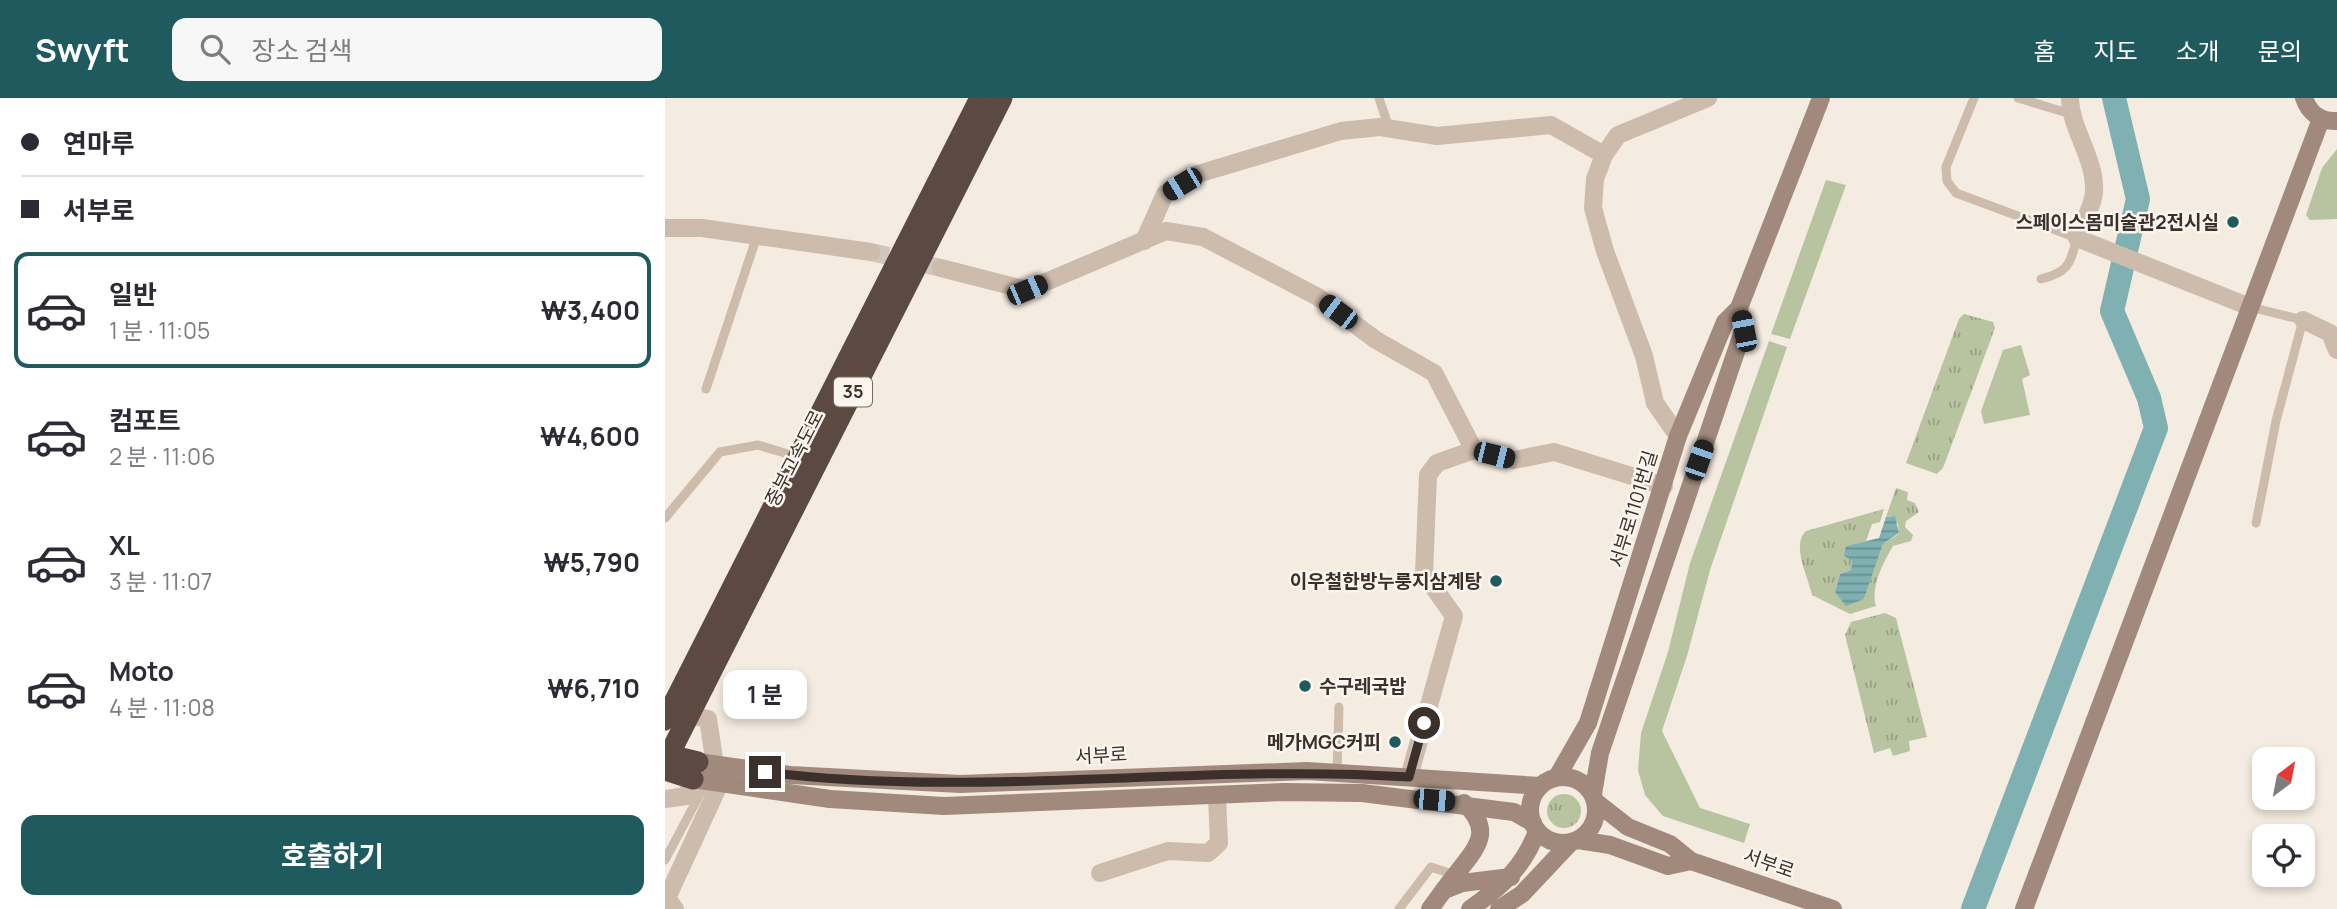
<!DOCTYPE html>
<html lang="ko">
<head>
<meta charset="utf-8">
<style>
  body { margin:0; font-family:Manrope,"Noto Sans KR",sans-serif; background:#f7f7f7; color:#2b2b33; height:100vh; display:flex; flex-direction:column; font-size:26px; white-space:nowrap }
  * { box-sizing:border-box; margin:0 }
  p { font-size:23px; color:#7c7c81 }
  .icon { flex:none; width:38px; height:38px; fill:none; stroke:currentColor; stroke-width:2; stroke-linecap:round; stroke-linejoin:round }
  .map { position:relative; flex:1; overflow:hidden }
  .sheet { display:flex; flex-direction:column; background:#fff; width:665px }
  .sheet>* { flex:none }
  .banner { display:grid; align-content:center; height:154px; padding:0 21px; background:#fff }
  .needle { width:46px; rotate:32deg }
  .tools { position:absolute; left:1587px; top:649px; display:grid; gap:14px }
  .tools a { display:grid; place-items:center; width:63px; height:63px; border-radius:14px; background:#fff; box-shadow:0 4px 10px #0003; font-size:35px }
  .end { position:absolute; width:32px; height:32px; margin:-16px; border:9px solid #3b302b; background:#fff; box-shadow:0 0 0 4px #fff }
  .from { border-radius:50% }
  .bubble { position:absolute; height:49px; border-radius:14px; background:#fff; box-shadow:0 4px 10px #0003; font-size:23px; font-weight:700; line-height:49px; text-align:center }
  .car { position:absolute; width:21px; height:42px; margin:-21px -10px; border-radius:9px; box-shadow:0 0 5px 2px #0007; background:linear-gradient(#222 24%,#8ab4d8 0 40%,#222 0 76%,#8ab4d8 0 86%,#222 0) }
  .banner b { display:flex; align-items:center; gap:24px; height:66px; font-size:26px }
  .banner b+b { border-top:2px solid #e1e1e2 }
  .banner i { width:18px; height:18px; background:#2b2b33 }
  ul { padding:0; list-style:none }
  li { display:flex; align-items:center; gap:21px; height:116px; margin:0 14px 10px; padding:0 7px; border:4px solid transparent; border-radius:14px }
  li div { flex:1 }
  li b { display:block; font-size:26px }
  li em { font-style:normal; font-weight:700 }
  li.active { border-color:#1f5a5e }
  li>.icon { width:63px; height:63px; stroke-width:1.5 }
  .primary-button { display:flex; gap:14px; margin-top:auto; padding:14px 21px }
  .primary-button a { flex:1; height:80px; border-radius:14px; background:#1f5a5e; color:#fff; font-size:28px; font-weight:700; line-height:80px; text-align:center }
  header { display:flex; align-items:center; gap:42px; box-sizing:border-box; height:98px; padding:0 35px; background:#1f5a5e; color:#fff }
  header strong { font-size:33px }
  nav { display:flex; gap:38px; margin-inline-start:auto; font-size:24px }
  .search { width:490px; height:63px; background:#f7f7f7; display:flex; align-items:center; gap:18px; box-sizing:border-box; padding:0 24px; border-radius:14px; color:#7c7c81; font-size:26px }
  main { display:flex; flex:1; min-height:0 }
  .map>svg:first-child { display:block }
  .grass { fill:url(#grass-tufts) }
  .park { fill:#b8c4a0 }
  .water { fill:url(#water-rules) }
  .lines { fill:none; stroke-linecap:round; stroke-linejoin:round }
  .river { stroke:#7fb0b2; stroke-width:24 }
  .street-tunnel { stroke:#cfc6bd; stroke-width:18; stroke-dasharray:18 9; stroke-linecap:butt }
  .lane { stroke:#cdbbac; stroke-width:9 }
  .street { stroke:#cdbbac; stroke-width:18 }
  .secondary { stroke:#a18a7d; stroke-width:18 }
  .highway { stroke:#5c4a42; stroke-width:21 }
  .highway-bridge { stroke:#5c4a42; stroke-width:21 }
  .route { stroke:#3b302b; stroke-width:9 }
  .poi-dot { fill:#1f5a5e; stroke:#fbf5ee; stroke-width:2.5 }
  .labels { text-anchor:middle; stroke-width:5; stroke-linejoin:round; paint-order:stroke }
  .shield { fill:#fbf5ee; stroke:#756b66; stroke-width:2 }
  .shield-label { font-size:18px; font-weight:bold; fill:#3b302b }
  .poi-label { font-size:19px; font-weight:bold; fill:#3b302b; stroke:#fbf5ee; text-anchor:end }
  .street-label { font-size:19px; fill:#3b302b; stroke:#fbf5ee }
</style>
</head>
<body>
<header>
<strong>Swyft</strong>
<div class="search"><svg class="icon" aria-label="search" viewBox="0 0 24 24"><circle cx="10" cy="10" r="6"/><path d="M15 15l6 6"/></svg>장소 검색</div>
<nav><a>홈</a><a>지도</a><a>소개</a><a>문의</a></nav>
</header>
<main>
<section class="sheet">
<div class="banner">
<b><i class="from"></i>연마루</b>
<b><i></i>서부로</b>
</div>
<ul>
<li class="active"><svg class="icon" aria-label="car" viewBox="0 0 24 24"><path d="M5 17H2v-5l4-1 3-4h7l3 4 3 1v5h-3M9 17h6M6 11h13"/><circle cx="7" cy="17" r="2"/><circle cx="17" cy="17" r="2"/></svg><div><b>일반</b><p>1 분 · 11:05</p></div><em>₩3,400</em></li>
<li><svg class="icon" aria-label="car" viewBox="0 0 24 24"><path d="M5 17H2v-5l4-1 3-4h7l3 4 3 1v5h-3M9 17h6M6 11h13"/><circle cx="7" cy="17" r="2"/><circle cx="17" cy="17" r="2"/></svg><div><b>컴포트</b><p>2 분 · 11:06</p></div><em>₩4,600</em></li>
<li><svg class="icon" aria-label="car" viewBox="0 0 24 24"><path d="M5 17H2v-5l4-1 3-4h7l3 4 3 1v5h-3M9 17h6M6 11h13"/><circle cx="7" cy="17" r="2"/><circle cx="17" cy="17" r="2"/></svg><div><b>XL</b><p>3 분 · 11:07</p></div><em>₩5,790</em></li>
<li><svg class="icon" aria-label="car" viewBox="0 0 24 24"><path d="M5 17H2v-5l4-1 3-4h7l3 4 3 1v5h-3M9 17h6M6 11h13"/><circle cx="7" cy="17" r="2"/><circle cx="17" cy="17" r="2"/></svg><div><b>Moto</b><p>4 분 · 11:08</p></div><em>₩6,710</em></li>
</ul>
<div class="primary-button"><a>호출하기</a></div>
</section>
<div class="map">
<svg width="1672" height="811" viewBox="0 0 1672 811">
  <defs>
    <pattern id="grass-tufts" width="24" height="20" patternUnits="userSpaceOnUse" patternTransform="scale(1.75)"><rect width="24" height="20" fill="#b8c4a0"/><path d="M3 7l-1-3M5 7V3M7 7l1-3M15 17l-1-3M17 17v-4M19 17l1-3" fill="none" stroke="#97a083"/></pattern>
    <pattern id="water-rules" width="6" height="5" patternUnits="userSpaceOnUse" patternTransform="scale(1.75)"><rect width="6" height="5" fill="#7fb0b2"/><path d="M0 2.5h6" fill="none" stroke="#699091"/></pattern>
  </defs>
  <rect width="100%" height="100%" fill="#f4ebe1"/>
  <!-- grass -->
  <g class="grass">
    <polygon points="1299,216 1328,224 1330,230 1278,370 1272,376 1241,365 1294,221"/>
    <path d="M1231,390L1243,394L1242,402L1250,405L1254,414L1241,423L1240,429L1248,437L1246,443L1228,448C1218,465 1205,490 1211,508L1185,516L1147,497C1143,479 1126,447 1141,433L1219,411L1215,424L1207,426L1201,443L1181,448L1187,462L1186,472L1175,476L1170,494L1199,501L1218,446L1234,436L1233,426L1227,418L1221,419Z"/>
    <polygon points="1220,515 1231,520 1262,639 1244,643 1245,653 1228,658 1225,650 1209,655 1180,537 1186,524"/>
    <circle cx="899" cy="713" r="17"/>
  </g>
  <!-- park -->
  <g class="park">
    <polygon points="1672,51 1672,121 1645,122 1641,117 1657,70"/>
    <polygon points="1161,82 1181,87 1125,241 1106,236"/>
    <polygon points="1104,243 1122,249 1045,472 1022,558 997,633 1035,710 1085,726 1079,745 998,718 980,697 973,672 976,635 1003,554 1025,465"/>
    <polygon points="1356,247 1365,277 1357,281 1365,317 1319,326 1316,313 1338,252"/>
  </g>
  <!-- water -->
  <polygon class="water" points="1230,418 1234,435 1218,446 1199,501 1181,508 1170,494 1175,476 1186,472 1187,462 1179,458 1181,448 1214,440 1221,419"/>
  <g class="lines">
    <!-- river -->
    <polyline class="river" points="1308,811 1491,330 1484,300 1447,213 1473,101 1449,0"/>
    <!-- street-tunnel -->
    <polyline class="street-tunnel" points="206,154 276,170"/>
    <!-- lane -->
    <g class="lane">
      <polyline points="714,0 724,30"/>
      <path d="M1309,0L1281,69L1282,83L1291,95L1412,140C1405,166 1404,174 1376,181"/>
      <polyline points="1353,0 1406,16"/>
      <polyline points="1585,209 1638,222 1611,323 1591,425"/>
      <polyline points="41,291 92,138"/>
      <polyline points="0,420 55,354 93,347 133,359"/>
      <polyline points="672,675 674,609"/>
      <polyline points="0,762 43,681"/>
      <polyline points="734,811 766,769 790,777"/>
    </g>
    <!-- street -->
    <g class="street">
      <path d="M1405,0C1406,33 1431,61 1429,94C1428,109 1417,126 1412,140L1585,209"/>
      <polyline points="0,130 37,130 206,154"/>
      <polyline points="479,143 500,96 533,76 676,33 715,29 772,38 886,27 939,57"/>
      <polyline points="276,170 362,192 501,133 538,139 653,199 711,242 769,275 809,352"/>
      <polyline points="1638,222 1665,235 1672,252"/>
      <polyline points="1013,338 990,305 979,258 940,153 928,110 930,81 939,57 953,37 1043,0"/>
      <polyline points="14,615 43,621 50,667"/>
      <polyline points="744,679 789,518 759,476 763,377 772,365 809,352 849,362 889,354 999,388"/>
      <polyline points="0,701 22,698 31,669"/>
      <polyline points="435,775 503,753 543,755 554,745 552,698"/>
      <polyline points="10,811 2,800 55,685"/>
    </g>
    <!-- secondary -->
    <g class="secondary">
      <path d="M1639,0C1644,15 1656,24 1672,23"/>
      <polyline points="33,664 125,677 295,686 642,673 875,688"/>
      <circle cx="898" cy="712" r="33"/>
      <polyline points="892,679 923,625 1013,338 1060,224 1074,210 1156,0"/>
      <polyline points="28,681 165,701 279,708 619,694 697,695 849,714 868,725"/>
      <polyline points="928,696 935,655 1078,233 1074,210"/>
      <polyline points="931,704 963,729 1005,746 1026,763 1168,811"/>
      <polyline points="913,742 945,747 1003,768 1026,763"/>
      <polyline points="779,792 797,785 846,779"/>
      <path d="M765,811C774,799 782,787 792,775C812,749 829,733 799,705"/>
      <path d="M805,811C836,789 859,769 872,733"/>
      <polyline points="834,811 857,796 905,745"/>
      <polyline points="1359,811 1656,21"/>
    </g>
    <!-- highway -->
    <g class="highway">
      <polyline points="20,583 315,0"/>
      <polyline points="39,588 337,0"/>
      <polyline points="0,656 33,664"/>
      <polyline points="0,672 28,681"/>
    </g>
    <!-- highway-bridge -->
    <g class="highway-bridge">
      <polyline points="0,622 20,583"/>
      <polyline points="0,665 39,588"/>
    </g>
  </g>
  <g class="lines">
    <!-- route -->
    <path class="route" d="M100,674C314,701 530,665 744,679L759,625"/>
  </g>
  <!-- markers -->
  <g class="poi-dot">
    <circle cx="1568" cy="124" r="7"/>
    <circle cx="831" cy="483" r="7"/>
    <circle cx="640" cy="588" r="7"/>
    <circle cx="730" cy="644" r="7"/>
  </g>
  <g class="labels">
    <!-- shield labels -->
    <rect class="shield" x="169" y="279.5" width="38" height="29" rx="5"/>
    <g class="shield-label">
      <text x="188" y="300">35</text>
    </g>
    <!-- poi labels -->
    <g class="poi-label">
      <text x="1554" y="131">스페이스몸미술관2전시실</text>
      <text x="817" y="490">이우철한방누룽지삼계탕</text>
      <text x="654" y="595" text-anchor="start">수구레국밥</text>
      <text x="716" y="651">메가MGC커피</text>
    </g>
    <!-- street labels -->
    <g class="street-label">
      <text transform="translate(129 360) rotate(-63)" y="7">중부고속도로</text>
      <text transform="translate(968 411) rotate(-73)" y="7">서부로1101번길</text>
      <text transform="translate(436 657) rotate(-3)" y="7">서부로</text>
      <text transform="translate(1104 765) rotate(19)" y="7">서부로</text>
    </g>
  </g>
</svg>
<div class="tools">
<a><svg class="needle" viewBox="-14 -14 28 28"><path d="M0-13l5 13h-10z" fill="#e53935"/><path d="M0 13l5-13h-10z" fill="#7c7c81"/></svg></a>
<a><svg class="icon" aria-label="locate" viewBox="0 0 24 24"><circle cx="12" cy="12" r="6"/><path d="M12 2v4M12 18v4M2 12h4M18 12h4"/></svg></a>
</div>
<i class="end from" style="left:759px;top:625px"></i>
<i class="end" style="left:100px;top:674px"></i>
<div class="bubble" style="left:58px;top:572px;width:84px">1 분</div>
<i class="car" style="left:517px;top:86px;rotate:239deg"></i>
<i class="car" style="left:362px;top:192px;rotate:67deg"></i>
<i class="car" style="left:673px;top:214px;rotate:307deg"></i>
<i class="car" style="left:1079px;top:233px;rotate:349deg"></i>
<i class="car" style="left:829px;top:357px;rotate:104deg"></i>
<i class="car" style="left:1034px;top:362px;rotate:19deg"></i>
<i class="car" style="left:769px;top:702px;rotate:95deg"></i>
</div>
</main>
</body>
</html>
